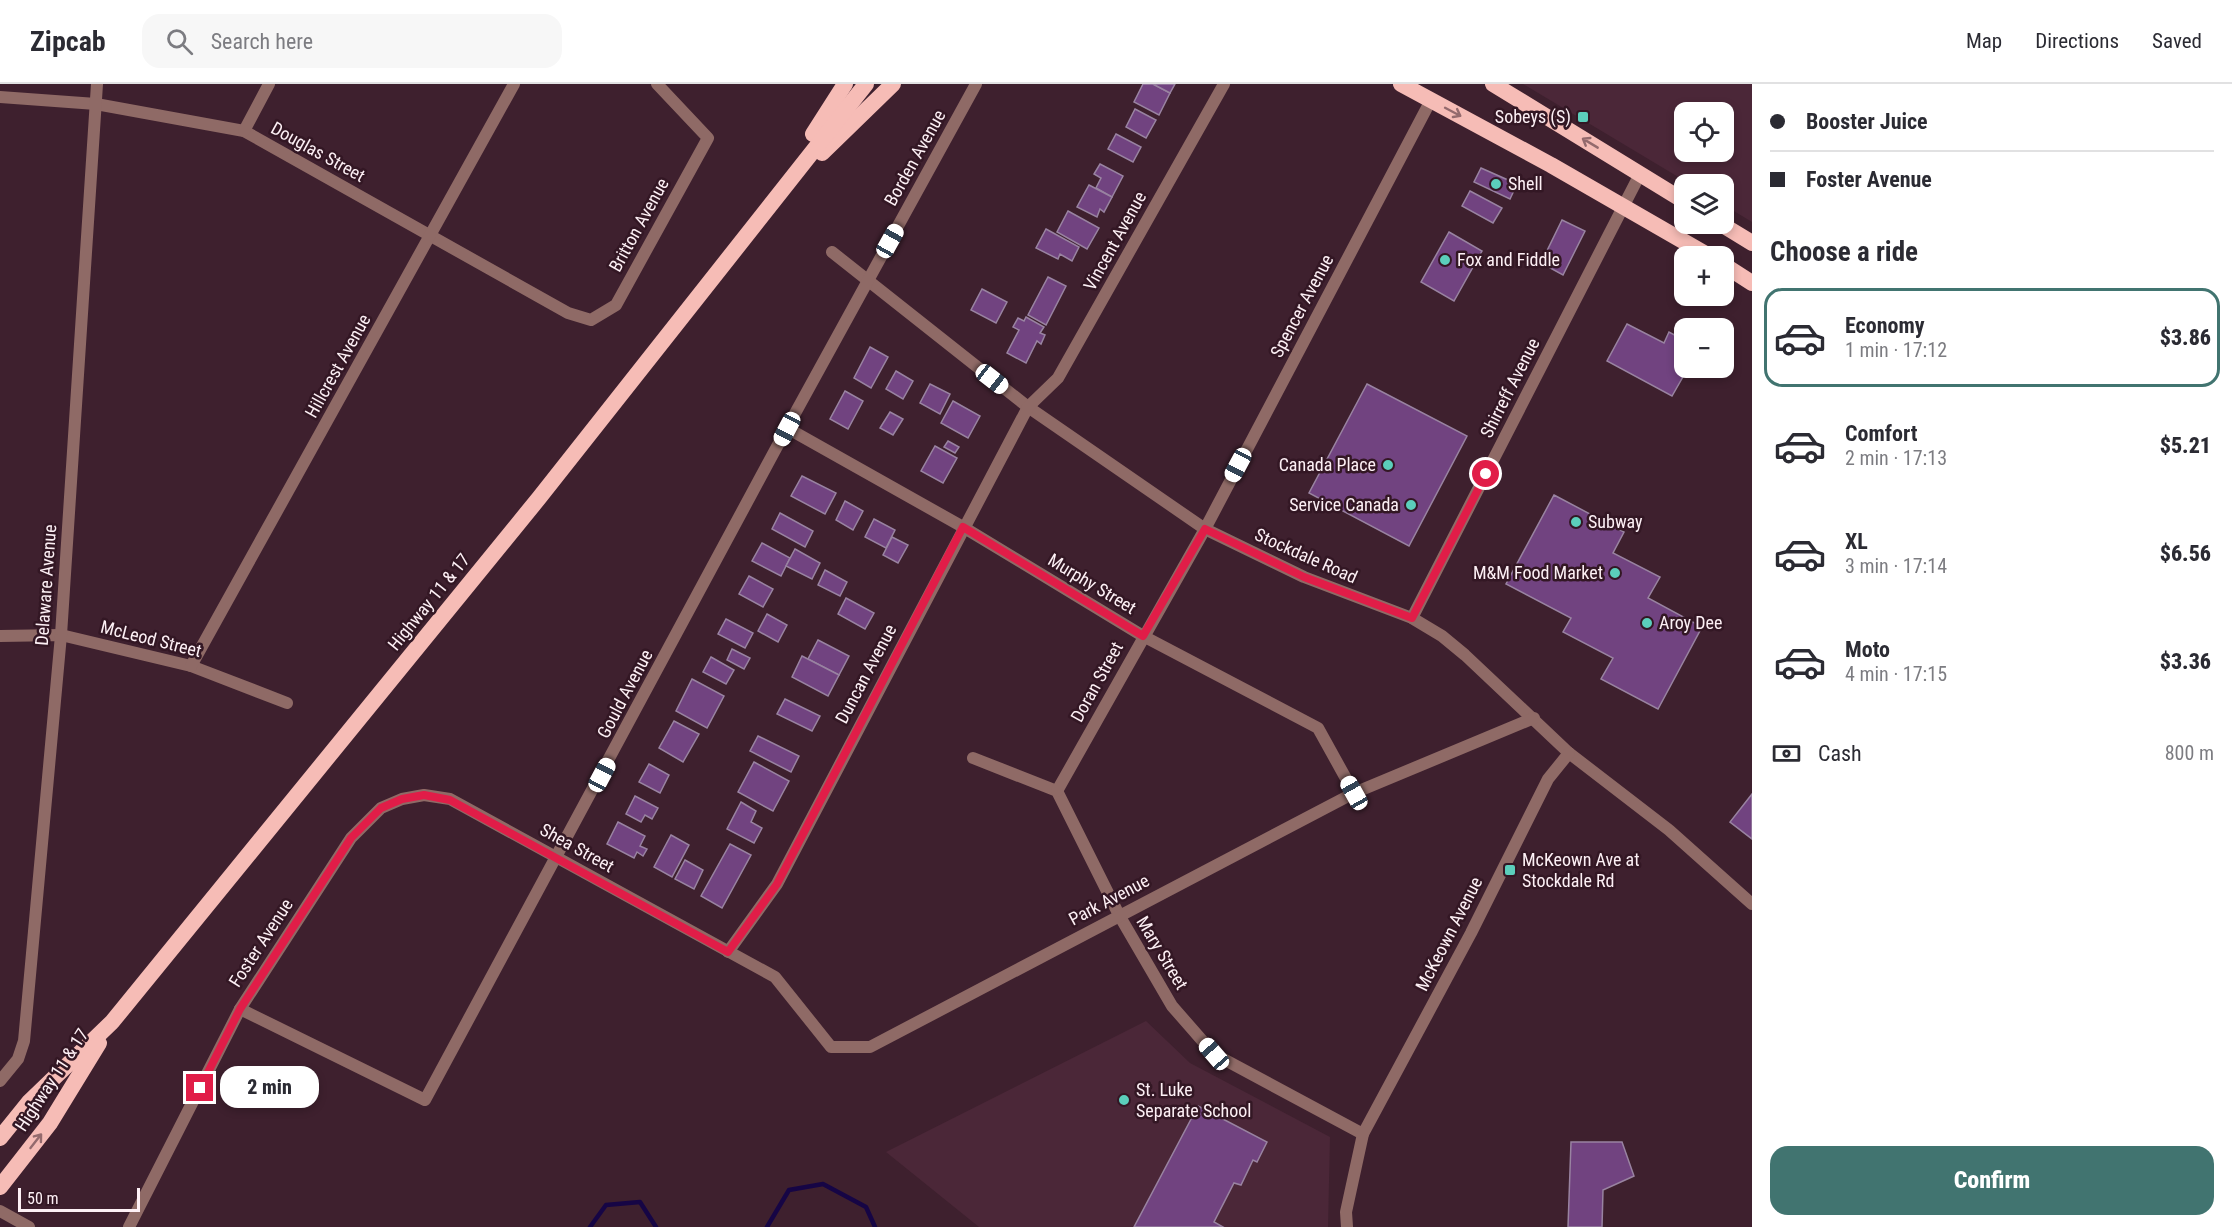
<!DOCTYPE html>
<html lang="en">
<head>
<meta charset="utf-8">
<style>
  body { margin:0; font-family:"Roboto Condensed",sans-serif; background:#f7f7f7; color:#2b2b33; height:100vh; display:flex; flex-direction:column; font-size:22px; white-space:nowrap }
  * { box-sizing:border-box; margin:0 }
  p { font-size:20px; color:#7c7c81 }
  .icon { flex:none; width:33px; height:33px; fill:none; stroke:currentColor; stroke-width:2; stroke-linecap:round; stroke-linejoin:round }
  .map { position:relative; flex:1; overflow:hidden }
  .panel { display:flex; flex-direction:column; background:#fff; width:480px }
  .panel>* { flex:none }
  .top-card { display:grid; align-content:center; height:132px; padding:0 18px; background:#fff }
  .tools { position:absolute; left:1674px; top:18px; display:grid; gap:12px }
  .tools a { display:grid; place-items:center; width:60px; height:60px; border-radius:12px; background:#fff; box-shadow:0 3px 9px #0003; font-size:30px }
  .scale { position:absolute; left:18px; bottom:15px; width:122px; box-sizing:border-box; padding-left:6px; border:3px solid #fdf0f5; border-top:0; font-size:16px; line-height:21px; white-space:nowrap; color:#fdf0f5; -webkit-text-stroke:4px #331724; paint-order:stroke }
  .end { position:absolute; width:27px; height:27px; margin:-14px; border:8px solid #e11d48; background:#fff; box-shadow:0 0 0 3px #fff }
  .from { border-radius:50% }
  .bubble { position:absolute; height:42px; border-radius:18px; background:#fff; box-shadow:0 3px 9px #0003; font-size:20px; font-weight:800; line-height:42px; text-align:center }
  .car { position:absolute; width:18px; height:36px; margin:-18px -9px; border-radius:8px; box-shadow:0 0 4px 2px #0007; background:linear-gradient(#fff 24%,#345 0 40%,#fff 0 76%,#345 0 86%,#fff 0) }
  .top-card b { display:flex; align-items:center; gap:21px; height:57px; font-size:22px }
  .top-card b+b { border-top:2px solid #e1e1e2 }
  .top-card i { width:15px; height:15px; background:#2b2b33 }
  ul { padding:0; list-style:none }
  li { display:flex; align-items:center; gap:18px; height:99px; margin:0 12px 9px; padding:0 6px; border:3px solid transparent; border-radius:18px }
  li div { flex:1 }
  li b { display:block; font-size:22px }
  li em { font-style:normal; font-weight:800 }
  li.active { border-color:#417470 }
  li>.icon { width:54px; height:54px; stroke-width:1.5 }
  h2 { padding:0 18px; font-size:27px; line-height:72px }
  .pay { display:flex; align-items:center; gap:15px; height:66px; padding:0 18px; font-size:22px }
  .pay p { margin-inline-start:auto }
  .action { display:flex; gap:12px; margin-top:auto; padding:12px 18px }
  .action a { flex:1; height:69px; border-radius:18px; background:#417470; color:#fff; font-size:24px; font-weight:800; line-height:69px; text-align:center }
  header { display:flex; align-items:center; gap:36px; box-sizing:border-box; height:84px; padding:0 30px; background:#fff; border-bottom:2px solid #e1e1e2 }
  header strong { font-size:28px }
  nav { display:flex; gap:33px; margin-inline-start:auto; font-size:21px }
  .search { width:420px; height:54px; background:#f7f7f7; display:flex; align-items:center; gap:15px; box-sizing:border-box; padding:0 21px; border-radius:18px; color:#7c7c81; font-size:22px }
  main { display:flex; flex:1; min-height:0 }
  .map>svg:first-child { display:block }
  .built { fill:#4b2738; fill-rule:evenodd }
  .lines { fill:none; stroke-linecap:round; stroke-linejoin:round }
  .stream { stroke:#160545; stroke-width:4.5 }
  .building { fill:#714380; stroke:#9983a1; stroke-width:1.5 }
  .minor { stroke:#8f6a66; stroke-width:12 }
  .tertiary { stroke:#8f6a66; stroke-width:12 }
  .trunk { stroke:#f6bcb6; stroke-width:16 }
  .oneway { stroke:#946a6d }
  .route { stroke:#e11d48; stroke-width:8 }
  .poi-dot { fill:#5bcebb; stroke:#331724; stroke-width:2 }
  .labels { text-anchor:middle; stroke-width:5; stroke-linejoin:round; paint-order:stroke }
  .poi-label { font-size:18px; fill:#fdf0f5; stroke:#331724; text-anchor:start }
  .street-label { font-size:18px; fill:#fdf0f5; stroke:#331724 }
</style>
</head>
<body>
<header>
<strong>Zipcab</strong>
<div class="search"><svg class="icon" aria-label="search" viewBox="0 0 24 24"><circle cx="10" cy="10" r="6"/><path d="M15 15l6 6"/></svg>Search here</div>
<nav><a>Map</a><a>Directions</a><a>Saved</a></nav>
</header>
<main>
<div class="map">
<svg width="1752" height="1143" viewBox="0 0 1752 1143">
  <rect width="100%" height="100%" fill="#3e202e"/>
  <!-- built -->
  <g class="built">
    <path d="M1523,0H1752V138L1724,121V100H1690ZM1684,28H1724V68H1684Z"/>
    <polygon points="1146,937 1190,979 1330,1053 1328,1143 979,1143 886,1068"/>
  </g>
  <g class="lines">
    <!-- stream -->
    <g class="stream">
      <polyline points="590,1143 606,1121 640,1118 656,1143"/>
      <polyline points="767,1143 789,1106 823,1100 866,1123 875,1143"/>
    </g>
  </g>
  <!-- building -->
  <g class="building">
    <polygon points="1143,0 1153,0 1170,9 1159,31 1134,18"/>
    <polygon points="1153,0 1175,0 1170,9"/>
    <polygon points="1135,25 1156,36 1146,54 1126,43"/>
    <polygon points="1116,50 1141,63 1133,78 1108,65"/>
    <polygon points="1100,80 1123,92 1112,113 1096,104 1101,94 1094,90"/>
    <polygon points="1481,84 1517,100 1510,115 1474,98"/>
    <polygon points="1089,101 1112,113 1104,128 1100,125 1097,133 1077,123"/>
    <polygon points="1470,107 1502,124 1493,139 1462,122"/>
    <polygon points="1068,127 1099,144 1087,165 1057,148"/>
    <polygon points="1562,136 1585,147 1563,191 1541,179"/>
    <polygon points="1046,145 1079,163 1072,177 1060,170 1058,175 1036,164"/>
    <polygon points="1449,148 1482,167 1454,217 1421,198"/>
    <polygon points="1048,193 1066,202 1046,241 1028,231"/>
    <polygon points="982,205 1007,218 996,239 971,226"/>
    <polygon points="1026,233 1044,243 1040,249 1045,251 1041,260 1037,257 1026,279 1007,269 1019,246 1013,243 1018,234 1024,237"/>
    <polygon points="1627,240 1664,259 1669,248 1684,256 1684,284 1688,284 1672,312 1607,277"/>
    <polygon points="870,263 888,273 871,304 854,294"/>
    <polygon points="896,287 913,297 903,315 886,305"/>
    <polygon points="930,300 950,310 940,330 920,319"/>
    <polygon points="1367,300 1467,352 1409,462 1309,409"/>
    <polygon points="845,307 863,317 848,345 830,335"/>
    <polygon points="953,317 980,332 968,354 941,339"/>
    <polygon points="890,328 903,335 893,351 880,344"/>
    <polygon points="948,357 959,363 955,369 944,363"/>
    <polygon points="935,362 957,374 943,399 921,387"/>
    <polygon points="802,392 836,409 825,430 791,412"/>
    <polygon points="1554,411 1624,448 1613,469 1660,493 1648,514 1702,543 1658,625 1601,595 1613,574 1563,548 1571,534 1506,500"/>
    <polygon points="845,417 863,427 853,446 836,436"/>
    <polygon points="780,429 813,447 805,463 772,445"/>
    <polygon points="874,435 895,446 886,464 865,453"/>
    <polygon points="892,453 908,461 898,479 883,471"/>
    <polygon points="762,459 790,474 781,492 752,477"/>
    <polygon points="795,465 820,479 812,495 786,482"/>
    <polygon points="825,486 847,498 840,512 818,501"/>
    <polygon points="749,492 773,505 763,523 739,510"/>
    <polygon points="846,514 874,529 865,545 838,530"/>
    <polygon points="767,530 787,541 778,558 758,547"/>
    <polygon points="726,535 753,549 745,564 718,550"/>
    <polygon points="818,556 849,572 839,591 808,575"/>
    <polygon points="732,565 750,574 744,585 727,576"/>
    <polygon points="802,572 839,591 828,612 792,593"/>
    <polygon points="711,573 734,586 726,600 703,588"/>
    <polygon points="692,595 724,612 707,644 676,627"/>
    <polygon points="785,615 820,632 812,647 777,630"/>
    <polygon points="674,637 699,650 683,678 659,664"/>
    <polygon points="758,652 799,672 791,688 750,667"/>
    <polygon points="754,678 789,697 773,727 738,708"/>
    <polygon points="649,680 669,691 660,709 639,698"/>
    <polygon points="1752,710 1752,755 1730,738"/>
    <polygon points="635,712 658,724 652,735 645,731 641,738 626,730"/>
    <polygon points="741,718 756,727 751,738 762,744 754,759 727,745"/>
    <polygon points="618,738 645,752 640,762 647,765 643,772 637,768 634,774 607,760"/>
    <polygon points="671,751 689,761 672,793 654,783"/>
    <polygon points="730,760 751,771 722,824 701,812"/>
    <polygon points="685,776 703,786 694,805 675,795"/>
    <polygon points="1198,1022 1267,1058 1257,1078 1253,1076 1241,1101 1234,1099 1214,1138 1223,1143 1134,1143"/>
    <polygon points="1571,1058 1622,1058 1634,1092 1603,1106 1602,1143 1568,1143"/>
  </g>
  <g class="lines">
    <!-- minor -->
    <g class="minor">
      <polyline points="0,13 96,20 244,47 568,229 591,236 616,221 708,54 657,0"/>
      <polyline points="244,47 269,0"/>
      <polyline points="832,168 1028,323 1205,445 1304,493 1412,534 1442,552 1465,571 1569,669 1669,746 1752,820"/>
      <polyline points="787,344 963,443 1143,552 1318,644 1354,709"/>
      <polyline points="1412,534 1640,90"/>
      <polyline points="0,552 61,551 191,582 287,619"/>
      <polyline points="191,582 514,0"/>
      <polyline points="973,674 1057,707 1119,831 1172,922 1214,970 1363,1050"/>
      <polyline points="1057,707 1205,445 1431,16"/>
      <polyline points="728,868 777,800 1028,323 1058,294 1224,0"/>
      <polyline points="240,925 425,1016 787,344 976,0"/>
      <polyline points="0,997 18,975 24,957 61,551 97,0"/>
      <polyline points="129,1143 240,925 351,754 381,724 402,715 424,711 450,715 775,893 831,963 870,963 1354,709 1534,634"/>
      <polyline points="1347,1143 1346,1128 1363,1050 1471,849 1548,695 1569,669"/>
    </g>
    <!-- tertiary -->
    <polyline class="tertiary" points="0,1127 29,1143"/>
    <!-- trunk -->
    <g class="trunk">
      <polyline points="1401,0 1551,81 1709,172"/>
      <polyline points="1493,0 1684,117"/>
      <polyline points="813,50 845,0"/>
      <polyline points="822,69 893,0"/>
      <polyline points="1721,140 1752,159"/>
      <polyline points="1724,181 1752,199"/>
      <polyline points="0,1054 29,1018 112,938 539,414 866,0"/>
      <polyline points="0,1103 50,1039 99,959"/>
    </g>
  </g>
  <!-- one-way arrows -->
  <defs><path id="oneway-shaft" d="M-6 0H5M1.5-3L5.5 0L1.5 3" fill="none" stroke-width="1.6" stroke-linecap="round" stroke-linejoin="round" transform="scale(1.5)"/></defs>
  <g class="oneway">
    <use href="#oneway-shaft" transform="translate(1453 28) rotate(28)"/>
    <use href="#oneway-shaft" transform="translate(1590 59) rotate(-149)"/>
    <use href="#oneway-shaft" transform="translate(36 1057) rotate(-52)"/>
  </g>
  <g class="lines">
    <!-- route -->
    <polyline class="route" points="200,1004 240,925 351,754 381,724 402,715 424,711 450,716 728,868 777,800 963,443 1143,552 1205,445 1304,493 1412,534 1486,390"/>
  </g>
  <!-- markers -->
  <g class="poi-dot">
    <rect x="1577" y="27" width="12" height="12" rx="3"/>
    <circle cx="1496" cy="100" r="6"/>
    <circle cx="1445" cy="176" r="6"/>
    <circle cx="1388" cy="381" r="6"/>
    <circle cx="1411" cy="421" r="6"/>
    <circle cx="1576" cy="438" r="6"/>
    <circle cx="1615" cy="489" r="6"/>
    <circle cx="1647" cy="539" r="6"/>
    <rect x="1504" y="780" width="12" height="12" rx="3"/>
    <circle cx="1124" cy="1016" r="6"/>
  </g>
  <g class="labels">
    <!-- poi labels -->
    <g class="poi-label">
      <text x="1571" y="39" text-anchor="end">Sobeys (S)</text>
      <text x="1508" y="106">Shell</text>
      <text x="1457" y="182">Fox and Fiddle</text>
      <text x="1376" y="387" text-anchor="end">Canada Place</text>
      <text x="1399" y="427" text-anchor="end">Service Canada</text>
      <text x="1588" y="444">Subway</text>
      <text x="1603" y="495" text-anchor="end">M&amp;M Food Market</text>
      <text x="1659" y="545">Aroy Dee</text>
      <text x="1522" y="782">McKeown Ave at<tspan x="1522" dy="21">Stockdale Rd</tspan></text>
      <text x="1136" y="1012">St. Luke<tspan x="1136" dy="21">Separate School</tspan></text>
    </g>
    <!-- street labels -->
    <g class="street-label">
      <text transform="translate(318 68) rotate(29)" y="6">Douglas Street</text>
      <text transform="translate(915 74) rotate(-61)" y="6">Borden Avenue</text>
      <text transform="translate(639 141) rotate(-61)" y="6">Britton Avenue</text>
      <text transform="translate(1115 157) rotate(-61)" y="6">Vincent Avenue</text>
      <text transform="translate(1302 222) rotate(-62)" y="6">Spencer Avenue</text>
      <text transform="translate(338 282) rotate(-61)" y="6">Hillcrest Avenue</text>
      <text transform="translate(1510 304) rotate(-63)" y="6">Shirreff Avenue</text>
      <text transform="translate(1306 472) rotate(24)" y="6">Stockdale Road</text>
      <text transform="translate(1092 500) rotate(31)" y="6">Murphy Street</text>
      <text transform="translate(46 501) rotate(-86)" y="6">Delaware Avenue</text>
      <text transform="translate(429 518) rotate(-51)" y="6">Highway 11 &amp; 17</text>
      <text transform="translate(151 555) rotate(14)" y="6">McLeod Street</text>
      <text transform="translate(866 590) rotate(-62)" y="6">Duncan Avenue</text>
      <text transform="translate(1097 598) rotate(-61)" y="6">Doran Street</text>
      <text transform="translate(625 610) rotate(-62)" y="6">Gould Avenue</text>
      <text transform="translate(577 764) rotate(29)" y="6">Shea Street</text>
      <text transform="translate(1109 816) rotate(-28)" y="6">Park Avenue</text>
      <text transform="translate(1449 850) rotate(-63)" y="6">McKeown Avenue</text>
      <text transform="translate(261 859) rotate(-57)" y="6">Foster Avenue</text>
      <text transform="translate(1162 869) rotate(59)" y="6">Mary Street</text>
      <text transform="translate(52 996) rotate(-57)" y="6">Highway 11 &amp; 17</text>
    </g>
  </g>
</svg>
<div class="tools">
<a><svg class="icon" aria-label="locate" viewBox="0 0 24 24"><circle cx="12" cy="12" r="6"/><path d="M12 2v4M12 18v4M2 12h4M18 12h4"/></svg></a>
<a><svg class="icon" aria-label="layers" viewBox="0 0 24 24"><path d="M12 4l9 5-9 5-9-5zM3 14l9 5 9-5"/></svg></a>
<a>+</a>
<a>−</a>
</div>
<div class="scale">50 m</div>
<i class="end from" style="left:1486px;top:390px"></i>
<i class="end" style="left:200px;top:1004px"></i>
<div class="bubble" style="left:220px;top:982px;width:99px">2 min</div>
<i class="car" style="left:890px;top:157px;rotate:29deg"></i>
<i class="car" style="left:992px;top:295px;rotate:128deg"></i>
<i class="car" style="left:787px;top:345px;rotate:208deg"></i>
<i class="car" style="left:1238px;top:381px;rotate:208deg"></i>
<i class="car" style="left:602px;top:691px;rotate:28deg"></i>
<i class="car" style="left:1354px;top:709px;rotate:331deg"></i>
<i class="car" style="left:1214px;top:970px;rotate:319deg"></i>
</div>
<section class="panel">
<div class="top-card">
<b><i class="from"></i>Booster Juice</b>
<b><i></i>Foster Avenue</b>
</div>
<h2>Choose a ride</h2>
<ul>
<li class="active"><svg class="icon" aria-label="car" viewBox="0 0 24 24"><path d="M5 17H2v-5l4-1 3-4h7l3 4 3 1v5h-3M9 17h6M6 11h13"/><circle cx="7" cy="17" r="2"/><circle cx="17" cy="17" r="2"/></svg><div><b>Economy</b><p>1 min · 17:12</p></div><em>$3.86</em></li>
<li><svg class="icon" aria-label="car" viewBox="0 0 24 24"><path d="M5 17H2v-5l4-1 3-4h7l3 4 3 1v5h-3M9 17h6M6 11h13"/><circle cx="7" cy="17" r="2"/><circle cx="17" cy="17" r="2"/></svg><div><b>Comfort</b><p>2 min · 17:13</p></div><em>$5.21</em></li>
<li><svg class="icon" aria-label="car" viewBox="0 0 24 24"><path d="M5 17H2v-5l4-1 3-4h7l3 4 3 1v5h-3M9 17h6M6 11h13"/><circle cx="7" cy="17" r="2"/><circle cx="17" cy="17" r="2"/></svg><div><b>XL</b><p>3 min · 17:14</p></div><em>$6.56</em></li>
<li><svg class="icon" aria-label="car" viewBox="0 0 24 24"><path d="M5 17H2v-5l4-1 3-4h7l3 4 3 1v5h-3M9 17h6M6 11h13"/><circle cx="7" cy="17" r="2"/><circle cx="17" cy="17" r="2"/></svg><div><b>Moto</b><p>4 min · 17:15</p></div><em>$3.36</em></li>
</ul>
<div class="pay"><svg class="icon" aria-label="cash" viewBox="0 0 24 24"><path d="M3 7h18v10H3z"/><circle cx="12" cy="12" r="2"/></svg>Cash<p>800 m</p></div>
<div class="action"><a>Confirm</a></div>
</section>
</main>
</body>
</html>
